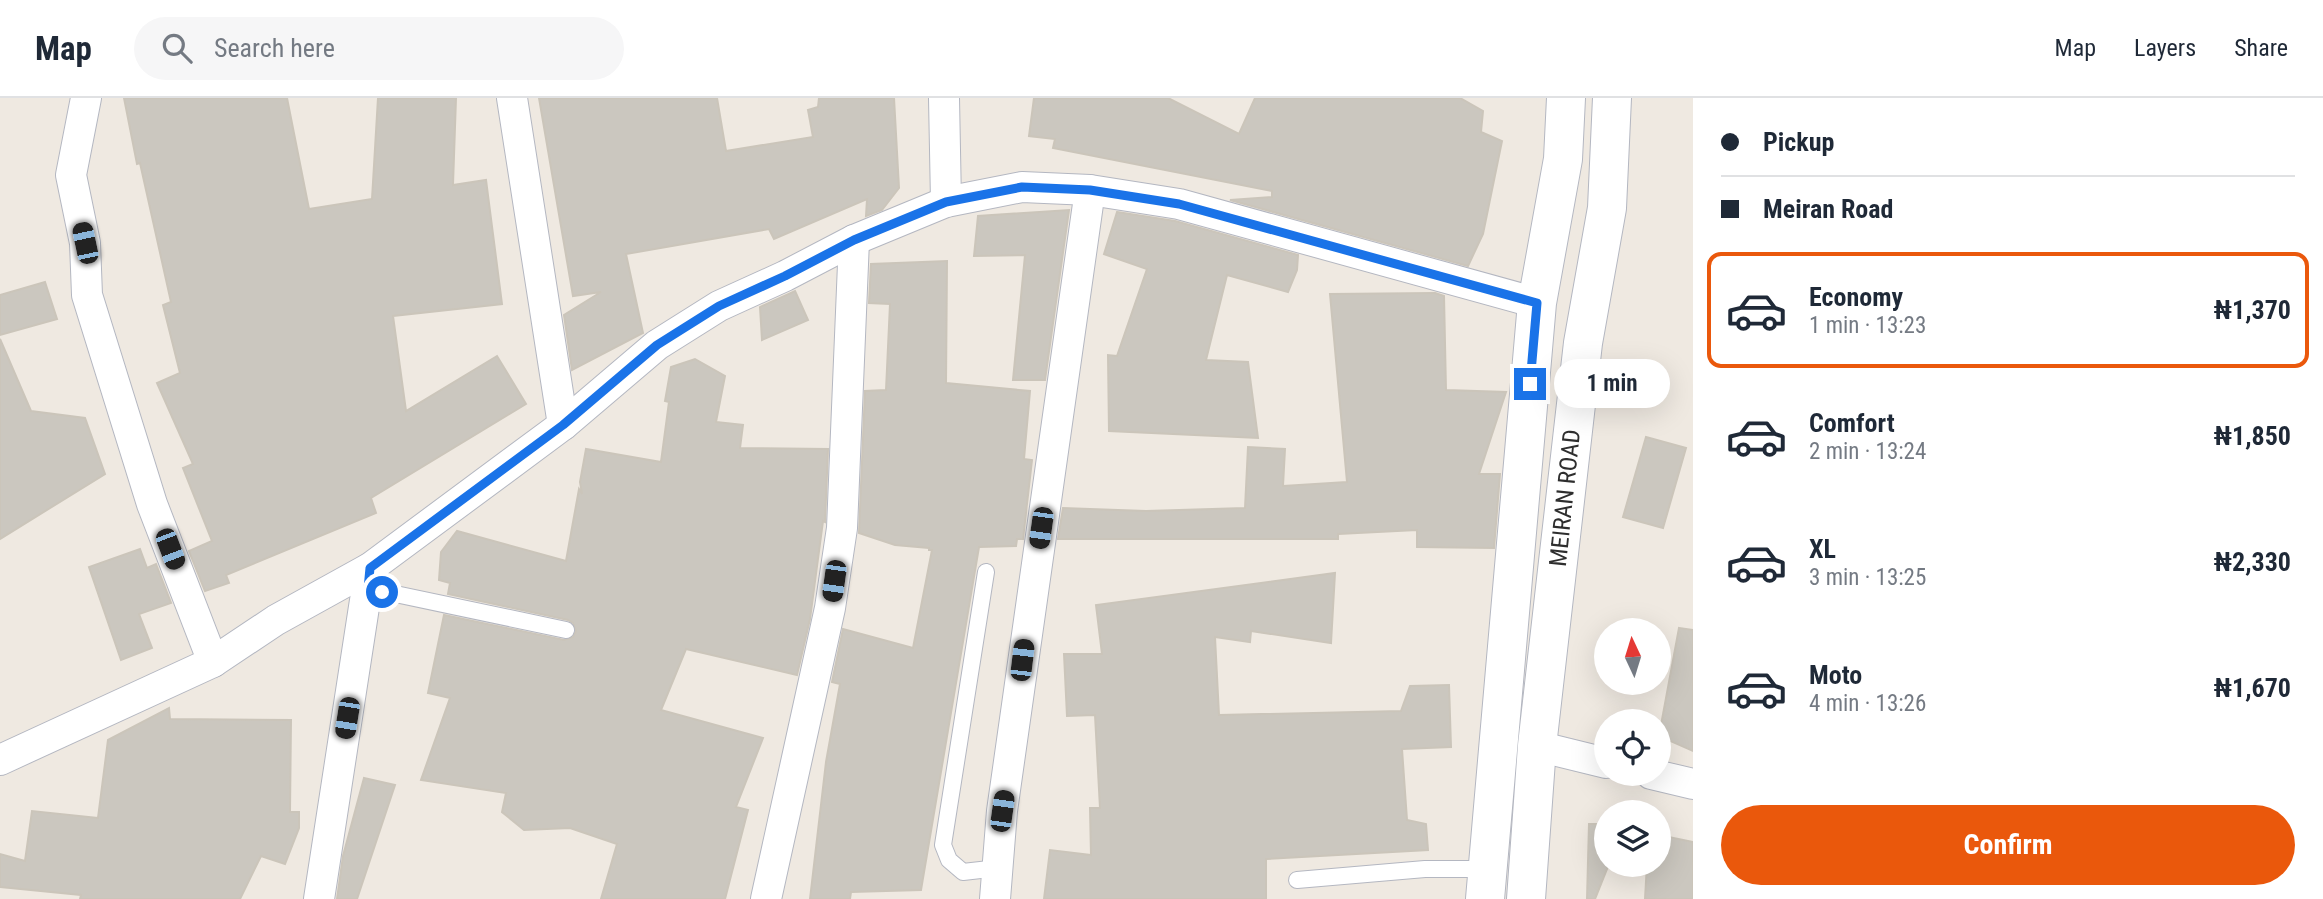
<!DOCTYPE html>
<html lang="en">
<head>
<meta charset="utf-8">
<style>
  body { margin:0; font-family:"Roboto Condensed",sans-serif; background:#f6f6f7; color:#1f2937; height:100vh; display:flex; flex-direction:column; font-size:26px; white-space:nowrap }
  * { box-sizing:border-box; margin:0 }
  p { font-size:23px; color:#747a83 }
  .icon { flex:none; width:38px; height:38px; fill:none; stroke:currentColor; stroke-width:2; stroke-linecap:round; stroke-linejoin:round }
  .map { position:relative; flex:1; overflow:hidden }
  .drawer { display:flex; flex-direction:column; background:#fff; width:630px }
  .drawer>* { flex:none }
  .hud { display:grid; align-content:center; height:154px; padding:0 28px; background:#fff }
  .needle { width:46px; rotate:356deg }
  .buttons { position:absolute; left:1594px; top:520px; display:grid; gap:14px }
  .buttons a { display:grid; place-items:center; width:77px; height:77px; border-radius:50%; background:#fff; box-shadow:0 7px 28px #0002; font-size:35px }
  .end { position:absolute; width:32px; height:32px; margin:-16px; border:9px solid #1a73e8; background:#fff; box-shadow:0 0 0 4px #fff }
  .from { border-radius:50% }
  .bubble { position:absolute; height:49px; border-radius:24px; background:#fff; box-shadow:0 7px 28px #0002; font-size:23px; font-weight:700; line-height:49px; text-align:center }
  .car { position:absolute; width:21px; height:42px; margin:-21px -10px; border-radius:9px; box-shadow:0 0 5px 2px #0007; background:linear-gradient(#222 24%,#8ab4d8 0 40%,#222 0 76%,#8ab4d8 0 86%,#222 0) }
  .hud b { display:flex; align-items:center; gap:24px; height:66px; font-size:26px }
  .hud b+b { border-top:2px solid #e0e1e3 }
  .hud i { width:18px; height:18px; background:#1f2937 }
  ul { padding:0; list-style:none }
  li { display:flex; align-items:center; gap:21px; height:116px; margin:0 14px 10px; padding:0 14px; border:4px solid transparent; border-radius:14px }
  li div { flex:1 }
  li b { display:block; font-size:26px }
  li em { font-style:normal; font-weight:700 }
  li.on { border-color:#ea580c }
  li>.icon { width:63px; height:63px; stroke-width:1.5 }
  .action { display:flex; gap:14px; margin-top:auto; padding:14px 28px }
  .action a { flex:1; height:80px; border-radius:42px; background:#ea580c; color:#fff; font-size:28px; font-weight:700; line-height:80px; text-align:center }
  header { display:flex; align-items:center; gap:42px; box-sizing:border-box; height:98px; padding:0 35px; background:#fff; border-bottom:2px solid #e0e1e3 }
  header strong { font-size:33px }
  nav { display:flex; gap:38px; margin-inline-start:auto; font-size:24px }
  .search { width:490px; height:63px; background:#f6f6f7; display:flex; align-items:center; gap:18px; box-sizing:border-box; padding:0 24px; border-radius:38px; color:#747a83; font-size:26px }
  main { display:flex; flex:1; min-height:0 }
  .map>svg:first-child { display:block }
  .building { fill:#cbc7bf; stroke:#cbc5ba; stroke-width:2 }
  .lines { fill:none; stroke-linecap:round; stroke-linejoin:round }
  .lane-casing { stroke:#b4b7c1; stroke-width:18 }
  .street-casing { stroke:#b4b7c1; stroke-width:32 }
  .secondary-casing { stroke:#b4b7c1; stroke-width:40 }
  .lane { stroke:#fff; stroke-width:16 }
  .street { stroke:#fff; stroke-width:30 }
  .secondary { stroke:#fff; stroke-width:38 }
  .route { stroke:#1a73e8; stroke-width:9 }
  .labels { text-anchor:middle; stroke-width:6; stroke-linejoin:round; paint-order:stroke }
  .street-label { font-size:24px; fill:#2e2e2e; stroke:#fff }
</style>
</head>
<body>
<header>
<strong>Map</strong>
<div class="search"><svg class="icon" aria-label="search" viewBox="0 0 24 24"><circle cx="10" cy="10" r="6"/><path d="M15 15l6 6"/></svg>Search here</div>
<nav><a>Map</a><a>Layers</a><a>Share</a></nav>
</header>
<main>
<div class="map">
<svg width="1693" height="801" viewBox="0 0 1693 801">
  <rect width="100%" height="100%" fill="#efe9e1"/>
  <!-- building -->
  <g class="building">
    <polygon points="124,0 287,0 309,111 372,101 378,0 456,0 453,87 486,82 502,206 393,218 406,313 497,258 526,306 371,400 376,415 226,477 229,485 205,493 189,453 212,443 183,370 193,366 157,285 180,275 163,207 171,204 140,65 137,66"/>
    <polygon points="539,0 717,0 726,53 813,39 808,12 818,9 819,0 894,0 899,90 882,112 866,118 867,101 774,141 769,131 626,156 643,235 572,272 564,217 601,194 573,198"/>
    <polygon points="1034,0 1168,0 1239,36 1255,0 1460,0 1483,13 1481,34 1502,43 1483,136 1468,168 1230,102 1272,99 1272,93 1053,50 1055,41 1029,38"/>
    <polygon points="1069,112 1045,282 1013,282 1025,157 974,158 978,118"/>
    <polygon points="1117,114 1175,123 1298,157 1297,172 1288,194 1227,177 1206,262 1248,264 1258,340 1109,333 1108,257 1117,258 1147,171 1104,156"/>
    <polygon points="947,163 946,285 1030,293 1024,361 1032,362 1023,441 1017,441 1016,448 979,449 921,792 851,794 850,801 810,801 826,664 840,586 832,584 843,531 913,550 932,452 929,452 929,450 895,447 859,435 865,293 886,292 890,206 869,205 871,166"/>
    <polygon points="45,184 57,221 0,237 0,197"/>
    <polygon points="795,193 808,222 762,242 760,209"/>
    <polygon points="1435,195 1444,198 1446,292 1506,294 1479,376 1500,376 1494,450 1417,449 1417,432 1338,436 1338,441 1058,441 1063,410 1146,413 1245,410 1248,349 1285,351 1283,388 1347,384 1330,196"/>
    <polygon points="0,241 31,313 85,320 105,376 0,441"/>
    <polygon points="695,261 725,278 716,324 743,327 740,350 828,351 825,424 823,423 810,521 797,577 686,551 661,612 763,640 736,709 748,712 725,801 601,801 617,746 570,730 524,732 502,714 506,695 421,682 450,600 428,595 444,517 564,542 573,539 576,533 573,525 568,522 448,496 450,485 439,482 441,454 457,433 566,463 579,391 582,396 580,384 586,351 661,364 669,304 665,303 671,269"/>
    <polygon points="1646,339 1686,350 1663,430 1623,419"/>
    <polygon points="140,451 147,470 156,466 171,505 139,516 152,550 121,562 89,469"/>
    <polygon points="1335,475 1331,545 1251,533 1250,544 1215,539 1219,617 1401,613 1410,588 1449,587 1451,649 1402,651 1407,722 1426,726 1428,752 1266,761 1266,801 1044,801 1050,752 1091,757 1090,710 1100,710 1095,617 1067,618 1064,556 1102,556 1096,507"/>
    <polygon points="1679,530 1693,532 1693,653 1659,638"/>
    <polygon points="169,610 170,621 291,622 290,714 299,714 299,730 285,766 261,758 240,801 80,801 81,797 0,789 0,756 25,763 32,713 98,720 108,642"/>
    <polygon points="364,680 395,687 357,801 337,801 343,758"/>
    <polygon points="1589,726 1606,726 1606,766 1609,766 1595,801 1587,801"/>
    <polygon points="1659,737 1693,744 1693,801 1645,801 1647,766 1659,766"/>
  </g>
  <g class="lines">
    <!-- lane casing -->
    <g class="lane-casing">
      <g id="lane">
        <polyline points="986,474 943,747 949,762 963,774 998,770"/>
        <polyline points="367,490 566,532"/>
        <polyline points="1297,782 1425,771 1487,771"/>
      </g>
    </g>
    <!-- street casing -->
    <g class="street-casing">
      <g id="street">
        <polyline points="86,0 71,77 85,145 87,197 152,406 213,564"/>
        <polyline points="512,0 563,327"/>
        <polyline points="944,0 946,104"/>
        <polyline points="1537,648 1606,665"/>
        <polyline points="0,662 213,564 276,522 370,470 563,327 657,247 719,208 785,178 854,142 946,104 1022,89 1090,92 1179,106 1537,205"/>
        <polyline points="1651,676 1693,686"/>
        <polyline points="319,801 370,470"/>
        <polyline points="766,801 830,510 842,430 854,142"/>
        <polyline points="995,801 1002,713 1090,92"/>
      </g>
    </g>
    <!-- secondary casing -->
    <g class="secondary-casing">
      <g id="secondary">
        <polyline points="1485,801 1537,205 1563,61 1566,0"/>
        <polyline points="1526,801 1537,648 1583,245 1607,110 1612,0"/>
      </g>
    </g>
    <!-- lane -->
    <use href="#lane" class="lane"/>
    <!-- street -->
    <use href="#street" class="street"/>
    <!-- secondary -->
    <use href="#secondary" class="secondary"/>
  </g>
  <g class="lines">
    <!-- route -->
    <polyline class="route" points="382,494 368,491 370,470 563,327 657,247 719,208 785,178 854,142 946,104 1022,89 1090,92 1179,106 1537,205 1530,286"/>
  </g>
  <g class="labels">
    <!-- street labels -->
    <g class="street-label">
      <text transform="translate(1565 400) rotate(-84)" y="8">MEIRAN ROAD</text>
    </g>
  </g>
</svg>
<div class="buttons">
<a><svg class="needle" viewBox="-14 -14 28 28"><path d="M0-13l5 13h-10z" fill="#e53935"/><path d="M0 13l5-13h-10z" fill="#747a83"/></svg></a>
<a><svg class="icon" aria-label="locate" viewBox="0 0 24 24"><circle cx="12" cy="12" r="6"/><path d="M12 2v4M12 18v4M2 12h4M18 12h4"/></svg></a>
<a><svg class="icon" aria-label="layers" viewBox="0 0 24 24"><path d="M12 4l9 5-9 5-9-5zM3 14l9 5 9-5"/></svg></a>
</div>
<i class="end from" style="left:382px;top:494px"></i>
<i class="end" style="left:1530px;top:286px"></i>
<div class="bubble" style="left:1554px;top:261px;width:116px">1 min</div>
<i class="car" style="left:85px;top:145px;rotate:348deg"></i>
<i class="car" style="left:1041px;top:430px;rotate:188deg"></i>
<i class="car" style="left:170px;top:451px;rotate:159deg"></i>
<i class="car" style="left:834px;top:483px;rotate:188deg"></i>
<i class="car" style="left:1022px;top:562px;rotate:7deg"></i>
<i class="car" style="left:347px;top:620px;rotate:189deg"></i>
<i class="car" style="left:1002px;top:713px;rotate:8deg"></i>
</div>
<section class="drawer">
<div class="hud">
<b><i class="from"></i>Pickup</b>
<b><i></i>Meiran Road</b>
</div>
<ul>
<li class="on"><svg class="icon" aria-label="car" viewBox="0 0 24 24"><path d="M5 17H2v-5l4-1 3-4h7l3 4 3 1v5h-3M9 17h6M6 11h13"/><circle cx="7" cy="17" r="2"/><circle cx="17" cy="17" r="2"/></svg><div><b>Economy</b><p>1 min · 13:23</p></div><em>₦1,370</em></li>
<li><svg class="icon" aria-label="car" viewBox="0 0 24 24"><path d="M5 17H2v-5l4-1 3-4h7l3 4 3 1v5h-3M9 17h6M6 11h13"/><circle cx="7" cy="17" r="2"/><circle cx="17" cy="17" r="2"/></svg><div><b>Comfort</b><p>2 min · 13:24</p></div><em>₦1,850</em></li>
<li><svg class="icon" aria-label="car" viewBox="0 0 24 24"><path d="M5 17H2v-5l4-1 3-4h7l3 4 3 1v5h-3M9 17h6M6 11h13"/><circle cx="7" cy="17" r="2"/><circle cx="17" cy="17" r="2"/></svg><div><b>XL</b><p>3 min · 13:25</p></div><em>₦2,330</em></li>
<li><svg class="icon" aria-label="car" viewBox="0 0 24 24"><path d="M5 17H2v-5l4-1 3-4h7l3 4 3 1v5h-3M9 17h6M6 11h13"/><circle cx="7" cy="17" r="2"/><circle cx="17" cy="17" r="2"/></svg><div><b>Moto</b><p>4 min · 13:26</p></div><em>₦1,670</em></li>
</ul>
<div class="action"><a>Confirm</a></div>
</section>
</main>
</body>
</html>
